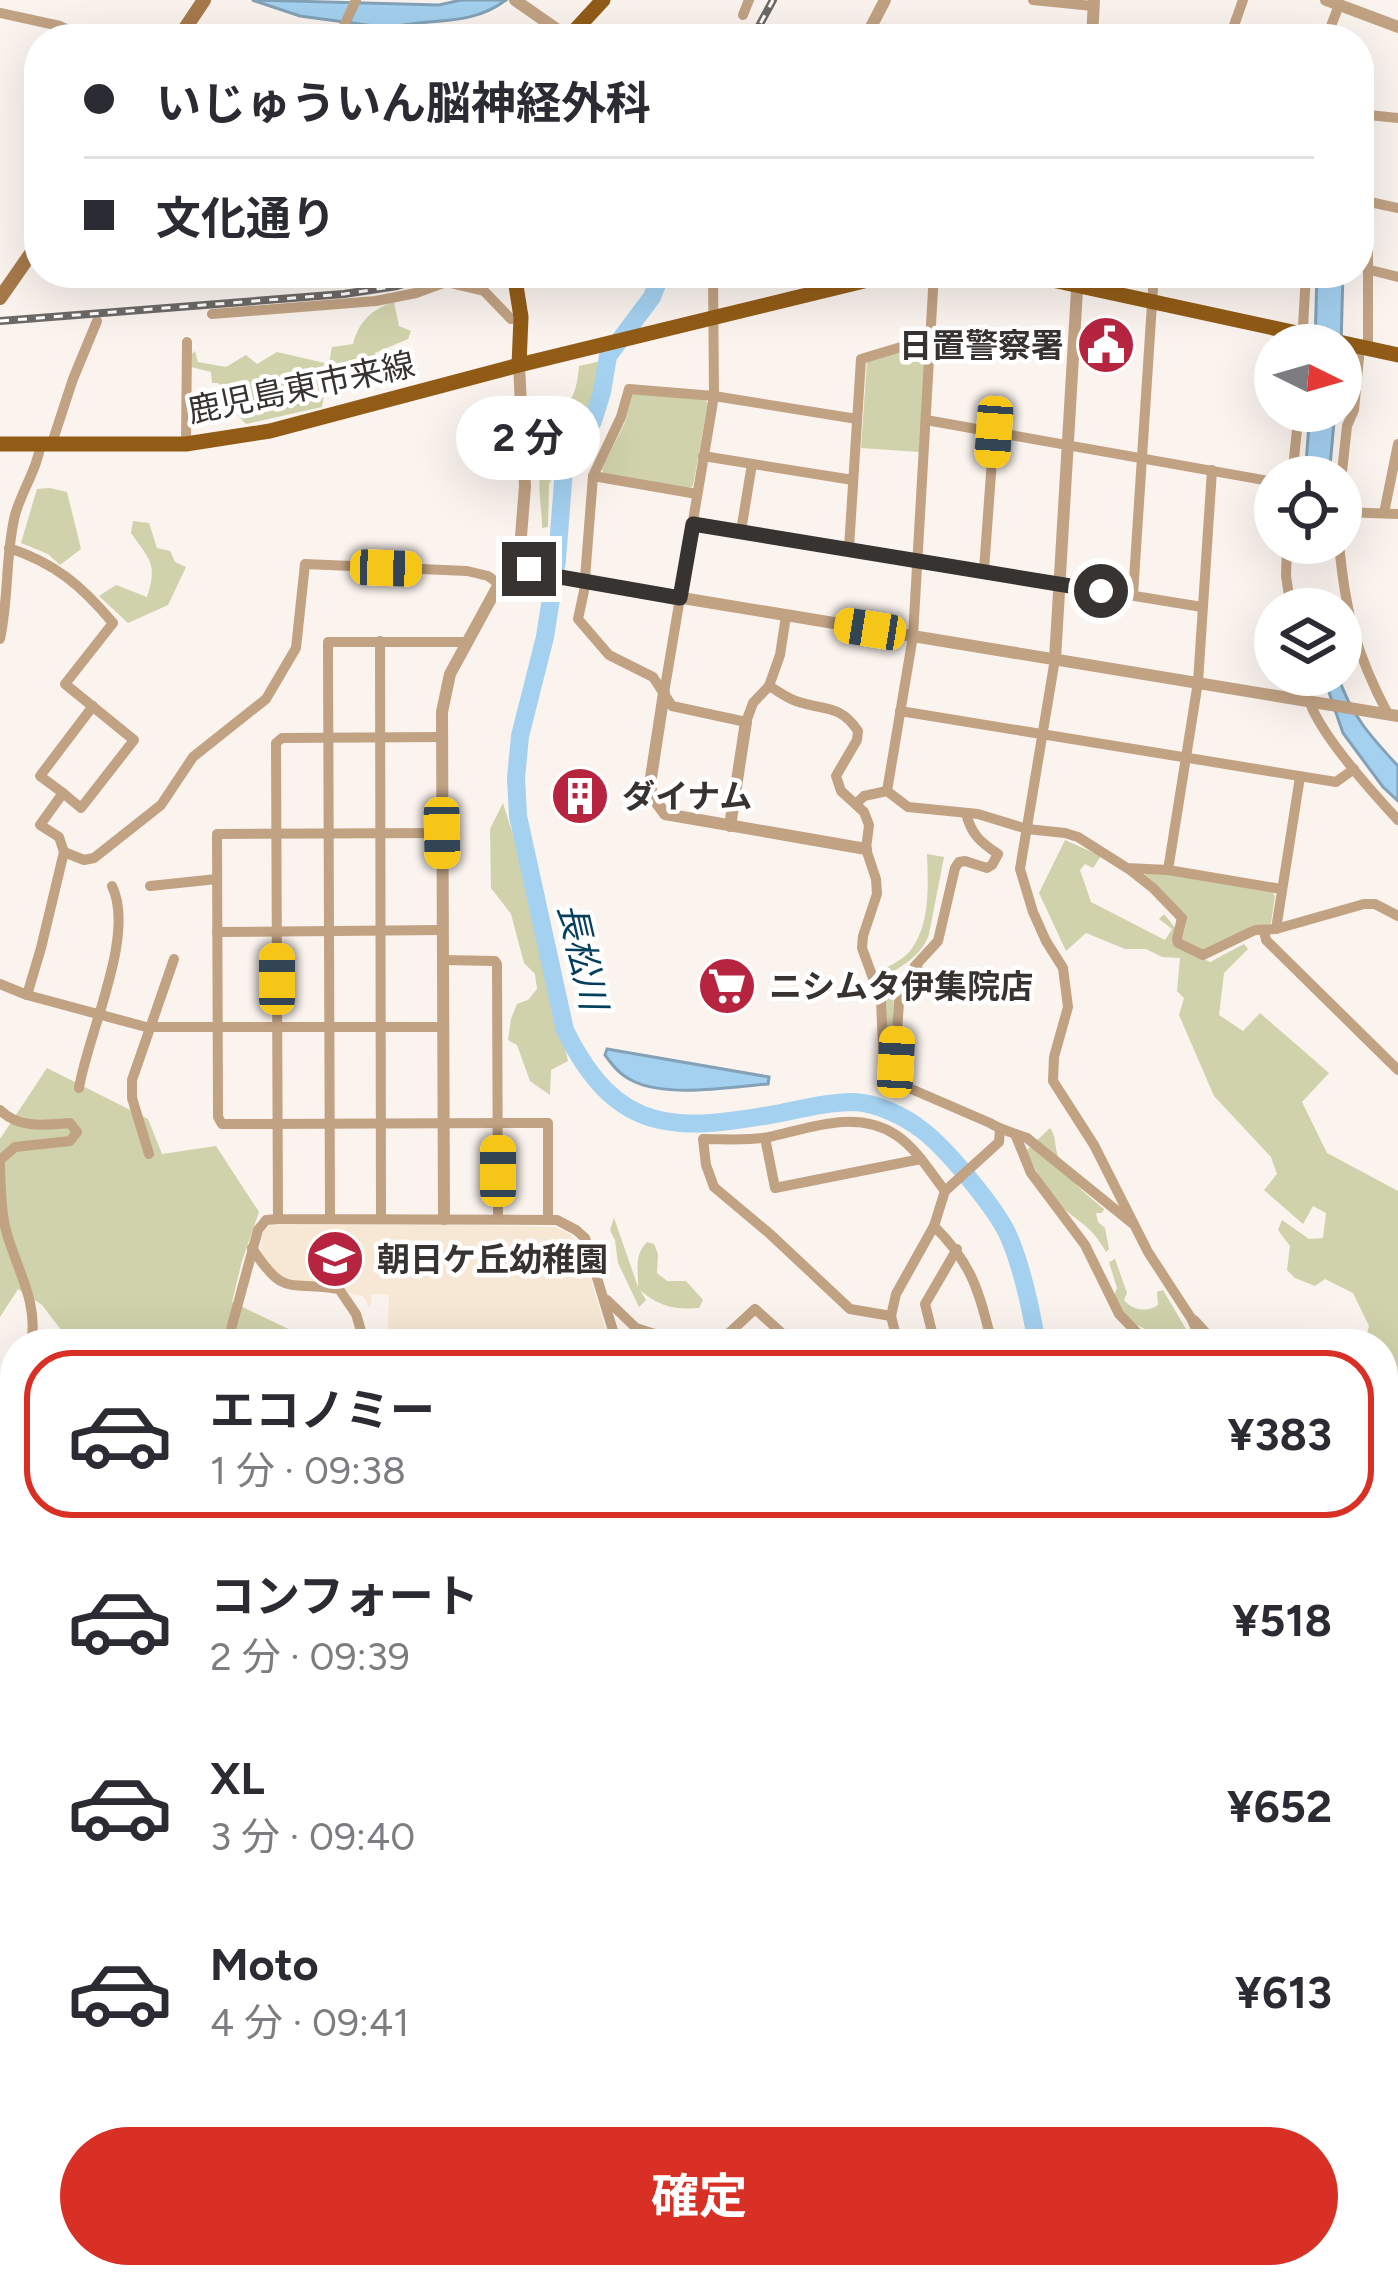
<!DOCTYPE html>
<html lang="ja">
<head>
<meta charset="utf-8">
<style>
  body { margin:0; font-family:Figtree,"Noto Sans JP",sans-serif; background:#f7f7f7; color:#2b2b33; height:100vh; display:flex; flex-direction:column; font-size:45px; white-space:nowrap }
  * { box-sizing:border-box; margin:0 }
  p { font-size:39px; color:#7c7c81 }
  .icon { flex:none; width:66px; height:66px; fill:none; stroke:currentColor; stroke-width:2; stroke-linecap:round; stroke-linejoin:round }
  .map { position:relative; flex:1; overflow:hidden }
  .drawer { position:absolute; left:0px; top:1329px; width:1398px; height:960px; display:flex; flex-direction:column; background:#fff; border-radius:48px 48px 0 0; box-shadow:0 12px 48px #0002 }
  .drawer>* { flex:none }
  .banner { position:absolute; left:24px; top:24px; width:1350px; height:264px; border-radius:48px; box-shadow:0 12px 48px #0002; display:grid; align-content:center; height:264px; padding:0 60px; background:#fff }
  .needle { width:78px; rotate:95deg }
  .tools { position:absolute; left:1254px; top:324px; display:grid; gap:24px }
  .tools a { display:grid; place-items:center; width:108px; height:108px; border-radius:50%; background:#fff; box-shadow:0 12px 48px #0002; font-size:60px }
  .end { position:absolute; width:54px; height:54px; margin:-27px; border:15px solid #363331; background:#fff; box-shadow:0 0 0 6px #fff }
  .from { border-radius:50% }
  .bubble { position:absolute; height:84px; border-radius:42px; background:#fff; box-shadow:0 12px 48px #0002; font-size:39px; font-weight:700; line-height:84px; text-align:center }
  .car { position:absolute; width:36px; height:72px; margin:-36px -18px; border-radius:15px; box-shadow:0 0 9px 3px #0007; background:linear-gradient(#f5c518 24%,#345 0 40%,#f5c518 0 76%,#345 0 86%,#f5c518 0) }
  .banner b { display:flex; align-items:center; gap:42px; height:114px; font-size:45px }
  .banner b+b { border-top:3px solid #e1e1e2 }
  .banner i { width:30px; height:30px; background:#2b2b33 }
  ul { padding:21px 0 0; list-style:none }
  li { display:flex; align-items:center; gap:36px; height:168px; margin:0 24px 18px; padding:0 36px; border:6px solid transparent; border-radius:48px }
  li div { flex:1 }
  li b { display:block; font-size:45px }
  li em { font-style:normal; font-weight:700 }
  li.selected { border-color:#d93025 }
  li>.icon { width:108px; height:108px; stroke-width:1.5 }
  .cta { display:flex; gap:24px; margin-top:auto; padding:24px 60px }
  .cta a { flex:1; height:138px; border-radius:72px; background:#d93025; color:#fff; font-size:48px; font-weight:700; line-height:138px; text-align:center }
  .map>svg:first-child { display:block }
  .education { fill:#f7e8d5 }
  .green { fill:#cfd2aa }
  .water { fill:#a4d1f0; stroke:#83a2b7; stroke-width:3 }
  .lines { fill:none; stroke-linecap:round; stroke-linejoin:round }
  .stream { stroke:#83a2b7; stroke-width:3 }
  .river { stroke:#a4d1f0; stroke-width:18 }
  .minor { stroke:#c1a283; stroke-width:10 }
  .tertiary { stroke:#c1a283; stroke-width:12 }
  .secondary { stroke:#a6794a; stroke-width:14 }
  .primary { stroke:#925c17; stroke-width:15 }
  .rail-casing { stroke:#6d6966; stroke-width:8 }
  .rail { stroke:#fff; stroke-width:3; stroke-dasharray:9; stroke-linecap:butt }
  .route { stroke:#363331; stroke-width:15 }
  .labels { text-anchor:middle; stroke-width:9; stroke-linejoin:round; paint-order:stroke }
  .poi-label { font-size:33px; font-weight:bold; fill:#363331; stroke:#fff; text-anchor:start }
  .street-label { font-size:33px; fill:#363331; stroke:#fff }
  .water-label { font-size:36px; font-style:italic; fill:#043f5d; stroke:#fff }
</style>
</head>
<body>
<div class="map">
<svg width="1398" height="2289" viewBox="0 0 1398 2289">
  <rect width="100%" height="100%" fill="#faf3ee"/>
  <!-- education -->
  <g class="education">
    <polygon points="392,1223 554,1227 564,1231 571,1235 583,1253 610,1344 387,1344 389,1295 372,1294 370,1308 363,1296 352,1294 338,1284 285,1281 260,1255 262,1234 271,1224"/>
    <polygon points="5,2107 11,2112 15,2108 15,2274 90,2274 86,2289 5,2289 6,2248 0,2137 0,2114"/>
  </g>
  <!-- green -->
  <g class="green">
    <path d="M394,302L399,326L411,331L408,339L375,353L378,366L326,383L322,407L246,424L226,403L228,392L218,383H212L211,372L191,367L190,355L195,351L198,362L226,367L246,355L257,364L277,352L329,364L332,347L353,344C359,321 372,309 394,302Z"/>
    <polygon points="921,346 926,350 919,452 861,448 867,361"/>
    <path d="M602,361L594,395L583,425L549,484L548,527L542,528C542,507 537,488 541,468C546,442 563,420 573,395C577,386 578,376 579,366Z"/>
    <polygon points="633,393 704,399 708,403 693,486 690,488 603,473 602,469 625,422"/>
    <polygon points="50,488 67,492 81,549 60,565 48,554 21,543 37,489"/>
    <path d="M133,521L149,523L157,548L170,551L175,562L186,567L168,605L128,623L99,596L116,585L147,597C158,564 150,560 131,533Z"/>
    <polygon points="503,803 517,848 568,1061 551,1070 550,1095 530,1081 517,1045 508,1040 511,1019 517,1004 528,1000 537,989 535,974 524,963 511,914 491,888 490,829"/>
    <polygon points="1065,840 1101,856 1093,868 1085,864 1080,870 1091,902 1165,940 1172,929 1159,919 1164,914 1176,929 1177,946 1210,962 1244,944 1248,949 1224,973 1219,1015 1243,1031 1260,1013 1329,1073 1302,1102 1327,1153 1398,1191 1398,2289 792,2289 790,2274 1383,2274 1383,1344 1364,1344 1369,1326 1353,1293 1325,1279 1315,1286 1295,1278 1287,1270 1290,1246 1278,1230 1282,1220 1309,1239 1323,1238 1326,1213 1313,1206 1303,1224 1264,1190 1277,1174 1271,1157 1214,1096 1179,1015 1184,998 1177,991 1180,958 1162,957 1146,949 1125,949 1086,933 1066,951 1039,893"/>
    <path d="M927,854L944,857L929,934C923,954 904,965 887,975L885,985L894,995L892,1051H887L886,996L877,973C887,967 903,960 910,951C931,925 928,884 927,854Z"/>
    <polygon points="1146,871 1272,892 1275,896 1271,923 1267,927 1253,925 1238,935 1201,951 1182,941 1186,923 1185,916 1144,877"/>
    <polygon points="47,1068 148,1119 162,1154 216,1146 259,1212 242,1261 232,1302 320,1344 72,1344 42,1305 18,1289 0,1317 0,1139"/>
    <path d="M1050,1128C1057,1138 1054,1145 1058,1156C1067,1180 1085,1193 1104,1209L1102,1213H1096L1098,1222L1105,1228L1109,1249L1106,1252C1089,1220 1070,1220 1051,1195C1041,1182 1034,1165 1026,1151Z"/>
    <path d="M614,1218L638,1287C639,1272 633,1256 647,1242L654,1244L658,1254L657,1273L667,1281H686L703,1300L699,1308C674,1310 658,1306 640,1290L646,1300L639,1307L618,1263L615,1240L610,1230Z"/>
    <path d="M1115,1259L1127,1293L1124,1300C1132,1310 1147,1313 1158,1305L1157,1292L1163,1290L1193,1341L1176,1344L1137,1325L1126,1317L1114,1296L1117,1288L1109,1262Z"/>
    <polygon points="15,1775 15,1937 0,1919 0,1777"/>
    <polygon points="92,2274 301,2274 316,2289 87,2289"/>
  </g>
  <!-- water -->
  <g class="water">
    <path d="M252,0L439,5L461,0H506C469,28 429,17 389,28L300,16Z"/>
    <polygon points="1317,273 1343,273 1341,345 1315,345"/>
    <polygon points="1310,411 1335,411 1329,477 1305,477"/>
    <path d="M1323,675H1338C1349,713 1372,738 1398,766V801L1383,787L1343,733Z"/>
    <path d="M607,1049L769,1077L768,1084C731,1087 667,1098 633,1081C620,1075 613,1066 605,1055Z"/>
  </g>
  <g class="lines">
    <!-- stream -->
    <polyline class="stream" points="735,2279 741,2289"/>
    <!-- river -->
    <g class="river">
      <path d="M655,273L657,284L652,297L608,356L602,392L593,421L564,469L557,560L545,637L520,736L516,778L518,816L565,1030C617,1136 676,1132 781,1113C805,1108 830,1102 854,1102C877,1103 904,1116 922,1130C946,1148 997,1209 1009,1237C1023,1270 1031,1309 1037,1344"/>
      <polyline points="538,2289 539,2274"/>
    </g>
    <!-- minor -->
    <g class="minor">
      <polyline points="1033,0 1093,6"/>
      <polyline points="0,13 60,26 89,39"/>
      <polyline points="743,15 749,0"/>
      <polyline points="338,39 356,0"/>
      <polyline points="1156,39 1232,31"/>
      <polyline points="1233,39 1232,31 1243,0"/>
      <polyline points="1326,39 1339,5"/>
      <polyline points="1359,114 1398,118"/>
      <polyline points="1359,118 1368,158 1368,348"/>
      <polyline points="1370,202 1398,208"/>
      <polyline points="1370,270 1398,277"/>
      <polyline points="934,273 913,636 887,791 908,807 978,814 1027,829 1065,833 1078,837 1127,868 1168,870"/>
      <polyline points="212,314 376,301 416,293 446,282 484,291 511,319 521,317"/>
      <polyline points="1302,345 1306,273"/>
      <polyline points="926,420 1275,482"/>
      <polyline points="52,443 73,379 97,321"/>
      <polyline points="186,444 187,342"/>
      <polyline points="703,456 853,480"/>
      <polyline points="1212,470 1198,682 1168,870 1281,889"/>
      <polyline points="593,476 697,494"/>
      <polyline points="1292,477 1299,411"/>
      <polyline points="1341,481 1347,426 1354,410 1360,347"/>
      <polyline points="1341,512 1398,514"/>
      <polyline points="1384,513 1398,444"/>
      <polyline points="693,524 1202,607"/>
      <polyline points="741,531 752,464"/>
      <polyline points="1287,543 1286,576 1291,609"/>
      <path d="M1339,543C1345,611 1356,654 1388,714"/>
      <path d="M9,548C55,563 82,586 113,623L65,684L134,740L81,808L63,793"/>
      <polyline points="849,548 861,359 931,338"/>
      <polyline points="984,570 994,432"/>
      <polyline points="1133,595 1154,273"/>
      <path d="M786,616L780,655L769,686C778,691 787,698 796,701C823,711 839,703 858,731L857,740L836,776L841,791L864,812L869,825L866,849L876,879L877,894L863,936L862,948L881,1000L884,1069L889,1084"/>
      <path d="M0,639C9,599 5,556 15,515C22,490 37,470 41,443"/>
      <polyline points="380,641 381,1219"/>
      <polyline points="1055,659 1020,869 1033,912 1046,941 1063,968 1068,1007 1054,1057 1053,1081 1094,1145 1148,1252 1191,1318 1203,1344"/>
      <path d="M1304,675C1306,684 1307,695 1310,703C1323,738 1372,792 1398,820"/>
      <polyline points="769,686 753,703 746,722 672,706 653,677 609,655 578,619 584,591 593,476 621,417 629,389 714,396 857,419"/>
      <polyline points="664,693 714,396 713,273"/>
      <polyline points="900,711 1336,782 1354,769"/>
      <polyline points="442,737 282,738 276,743 278,1219 557,1220 576,1230 585,1238 617,1344"/>
      <polyline points="857,803 864,796 887,791"/>
      <polyline points="442,833 217,834 218,1117 222,1124 548,1123 548,1219"/>
      <polyline points="64,852 84,860 94,858 161,805 193,757 266,699 296,648 305,564 467,571 488,576 499,584"/>
      <polyline points="1129,869 1153,888 1182,918 1177,939 1178,943 1203,955 1255,930 1276,929 1364,904 1375,904 1398,916"/>
      <polyline points="150,886 217,879"/>
      <polyline points="1276,929 1300,777"/>
      <polyline points="1264,930 1266,940 1398,1070"/>
      <polyline points="217,932 442,930"/>
      <polyline points="443,960 495,961 497,964 498,1219"/>
      <polyline points="0,984 27,995 146,1027 443,1027"/>
      <polyline points="27,995 41,948 64,852 59,837 40,825 63,793 40,776 93,706"/>
      <path d="M890,1081L895,1062L899,1002L927,980L915,966L938,941L955,868L959,862L965,861L987,868L992,865L998,854C980,842 971,834 966,813"/>
      <path d="M889,1084L909,1088L990,1123C1001,1130 1014,1133 1027,1138L1132,1223"/>
      <path d="M79,1088C88,1033 136,935 112,886"/>
      <path d="M0,1110C19,1129 45,1125 70,1123L77,1132L70,1141L15,1147L0,1160V1168"/>
      <polyline points="1015,1134 1031,1173 1085,1245 1119,1314 1148,1344"/>
      <polyline points="765,1138 775,1188 921,1159"/>
      <polyline points="149,1154 132,1098 132,1080 174,959"/>
      <path d="M0,1168C1,1191 1,1213 7,1234C18,1272 39,1304 31,1344"/>
      <polyline points="330,1219 328,642 467,642"/>
      <path d="M934,1226C972,1264 978,1289 991,1339L972,1344"/>
      <path d="M252,1248C285,1299 288,1280 339,1289L356,1314L365,1344"/>
      <polyline points="607,1300 636,1328 686,1344"/>
      <path d="M891,1316L850,1309L770,1234L714,1187L706,1165L703,1139C725,1139 747,1141 769,1137C810,1128 856,1109 896,1135C916,1148 931,1173 945,1191"/>
      <polyline points="1194,1320 1216,1344"/>
      <polyline points="227,1344 258,1230 266,1220 278,1219"/>
      <polyline points="699,1344 728,1334 755,1309 794,1344"/>
      <polyline points="898,1344 891,1316 896,1294 934,1226 945,1191 999,1142 1000,1129"/>
      <polyline points="935,1344 925,1304 957,1249"/>
      <polyline points="0,1466 15,1422"/>
      <polyline points="0,1496 15,1494"/>
      <polyline points="0,1555 15,1573"/>
      <polyline points="1383,1712 1383,1728"/>
      <polyline points="1383,1889 1398,1901"/>
      <polyline points="558,2274 558,2278 573,2289"/>
      <polyline points="698,2289 720,2274"/>
    </g>
    <!-- tertiary -->
    <g class="tertiary">
      <polyline points="515,0 568,37"/>
      <polyline points="1326,0 1398,27"/>
      <polyline points="868,39 871,27 885,0"/>
      <polyline points="1092,39 1094,0"/>
      <polyline points="515,563 533,572 585,582 1398,716"/>
      <polyline points="1055,659 1078,273"/>
      <polyline points="664,693 650,784 652,796 665,814 866,849"/>
      <polyline points="730,826 746,722"/>
      <polyline points="444,1219 442,712 450,674 499,584 515,563 520,549 525,486 519,365"/>
      <polyline points="0,1929 15,1947"/>
    </g>
    <!-- secondary -->
    <g class="secondary">
      <polyline points="178,39 204,0"/>
      <polyline points="0,298 39,242"/>
    </g>
    <!-- primary -->
    <g class="primary">
      <polyline points="567,39 603,0"/>
      <polyline points="514,273 521,317 519,365"/>
      <polyline points="1020,273 1398,355"/>
      <polyline points="0,444 186,444 270,431 519,365 897,273"/>
    </g>
    <!-- rail casing -->
    <g class="rail-casing">
      <g id="rail">
        <polyline points="752,39 773,0"/>
        <polyline points="0,321 344,294 397,286 440,273"/>
      </g>
    </g>
    <!-- rail -->
    <use href="#rail" class="rail"/>
  </g>
  <g class="lines">
    <!-- route -->
    <polyline class="route" points="529,569 543,574 680,598 693,524 1101,591"/>
  </g>
  <!-- icons -->
  <defs>
    <g id="civic-disc" transform="scale(3)"><circle r="9.5" fill="#b62440" stroke="#fff"/><path d="M-.6-6.5H3V-4.5H.6V-3L4-1V1h2V6H-6V1h2V-1L-.6-3ZM-1.2 2.5V6h2.4V2.5Z" fill="#fff"/></g>
    <g id="building-disc" transform="scale(3)"><circle r="9.5" fill="#b62440" stroke="#fff"/><path d="M-4-6H4V6H1V3H-1V6H-4ZM-2.5-4.3h1.7v1.8h-1.7ZM.8-4.3h1.7v1.8H.8ZM-2.5-1h1.7V.8h-1.7ZM.8-1h1.7V.8H.8Z" fill="#fff"/></g>
    <g id="supermarket-disc" transform="scale(3)"><circle r="9.5" fill="#b62440" stroke="#fff"/><path d="M-6-5.5h2.5l.6 2H6L4.5 2H-2.5L-4.4-4H-6ZM-1.5 3.2a1.3 1.3 0 1 0 .1 0ZM3 3.2a1.3 1.3 0 1 0 .1 0Z" fill="#fff"/></g>
    <g id="school-disc" transform="scale(3)"><circle r="9.5" fill="#b62440" stroke="#fff"/><path d="M0-5L7-2L0 1L-7-2ZM-4 1L0 2.5L4 1V4Q0 6-4 4Z" fill="#fff"/></g>
  </defs>
  <g fill-rule="evenodd">
    <use href="#civic-disc" x="1106" y="345"/>
    <use href="#building-disc" x="580" y="796"/>
    <use href="#supermarket-disc" x="727" y="986"/>
    <use href="#school-disc" x="335" y="1259"/>
  </g>
  <g class="labels">
    <!-- poi labels -->
    <g class="poi-label">
      <text x="1064" y="357" text-anchor="end">日置警察署</text>
      <text x="622" y="808">ダイナム</text>
      <text x="769" y="998">ニシムタ伊集院店</text>
      <text x="377" y="1271">朝日ケ丘幼稚園</text>
    </g>
    <!-- street labels -->
    <g class="street-label">
      <text transform="translate(301 387) rotate(-12)" y="12">鹿児島東市来線</text>
    </g>
    <!-- water labels -->
    <g class="water-label">
      <text transform="translate(583 956) rotate(77)" y="13">長松川</text>
    </g>
  </g>
</svg>
<div class="tools">
<a><svg class="needle" viewBox="-14 -14 28 28"><path d="M0-13l5 13h-10z" fill="#e53935"/><path d="M0 13l5-13h-10z" fill="#7c7c81"/></svg></a>
<a><svg class="icon" aria-label="locate" viewBox="0 0 24 24"><circle cx="12" cy="12" r="6"/><path d="M12 2v4M12 18v4M2 12h4M18 12h4"/></svg></a>
<a><svg class="icon" aria-label="layers" viewBox="0 0 24 24"><path d="M12 4l9 5-9 5-9-5zM3 14l9 5 9-5"/></svg></a>
</div>
<i class="end from" style="left:1101px;top:591px"></i>
<i class="end" style="left:529px;top:569px"></i>
<div class="bubble" style="left:456px;top:396px;width:144px">2 分</div>
<i class="car" style="left:994px;top:432px;rotate:184deg"></i>
<i class="car" style="left:386px;top:568px;rotate:92deg"></i>
<i class="car" style="left:870px;top:629px;rotate:279deg"></i>
<i class="car" style="left:442px;top:833px;rotate:179deg"></i>
<i class="car" style="left:277px;top:979px;rotate:0deg"></i>
<i class="car" style="left:896px;top:1062px;rotate:3deg"></i>
<i class="car" style="left:498px;top:1171px;rotate:0deg"></i>
<div class="banner">
<b><i class="from"></i>いじゅういん脳神経外科</b>
<b><i></i>文化通り</b>
</div>
<section class="drawer">
<ul>
<li class="selected"><svg class="icon" aria-label="car" viewBox="0 0 24 24"><path d="M5 17H2v-5l4-1 3-4h7l3 4 3 1v5h-3M9 17h6M6 11h13"/><circle cx="7" cy="17" r="2"/><circle cx="17" cy="17" r="2"/></svg><div><b>エコノミー</b><p>1 分 · 09:38</p></div><em>¥383</em></li>
<li><svg class="icon" aria-label="car" viewBox="0 0 24 24"><path d="M5 17H2v-5l4-1 3-4h7l3 4 3 1v5h-3M9 17h6M6 11h13"/><circle cx="7" cy="17" r="2"/><circle cx="17" cy="17" r="2"/></svg><div><b>コンフォート</b><p>2 分 · 09:39</p></div><em>¥518</em></li>
<li><svg class="icon" aria-label="car" viewBox="0 0 24 24"><path d="M5 17H2v-5l4-1 3-4h7l3 4 3 1v5h-3M9 17h6M6 11h13"/><circle cx="7" cy="17" r="2"/><circle cx="17" cy="17" r="2"/></svg><div><b>XL</b><p>3 分 · 09:40</p></div><em>¥652</em></li>
<li><svg class="icon" aria-label="car" viewBox="0 0 24 24"><path d="M5 17H2v-5l4-1 3-4h7l3 4 3 1v5h-3M9 17h6M6 11h13"/><circle cx="7" cy="17" r="2"/><circle cx="17" cy="17" r="2"/></svg><div><b>Moto</b><p>4 分 · 09:41</p></div><em>¥613</em></li>
</ul>
<div class="cta"><a>確定</a></div>
</section>
</div>
</body>
</html>
